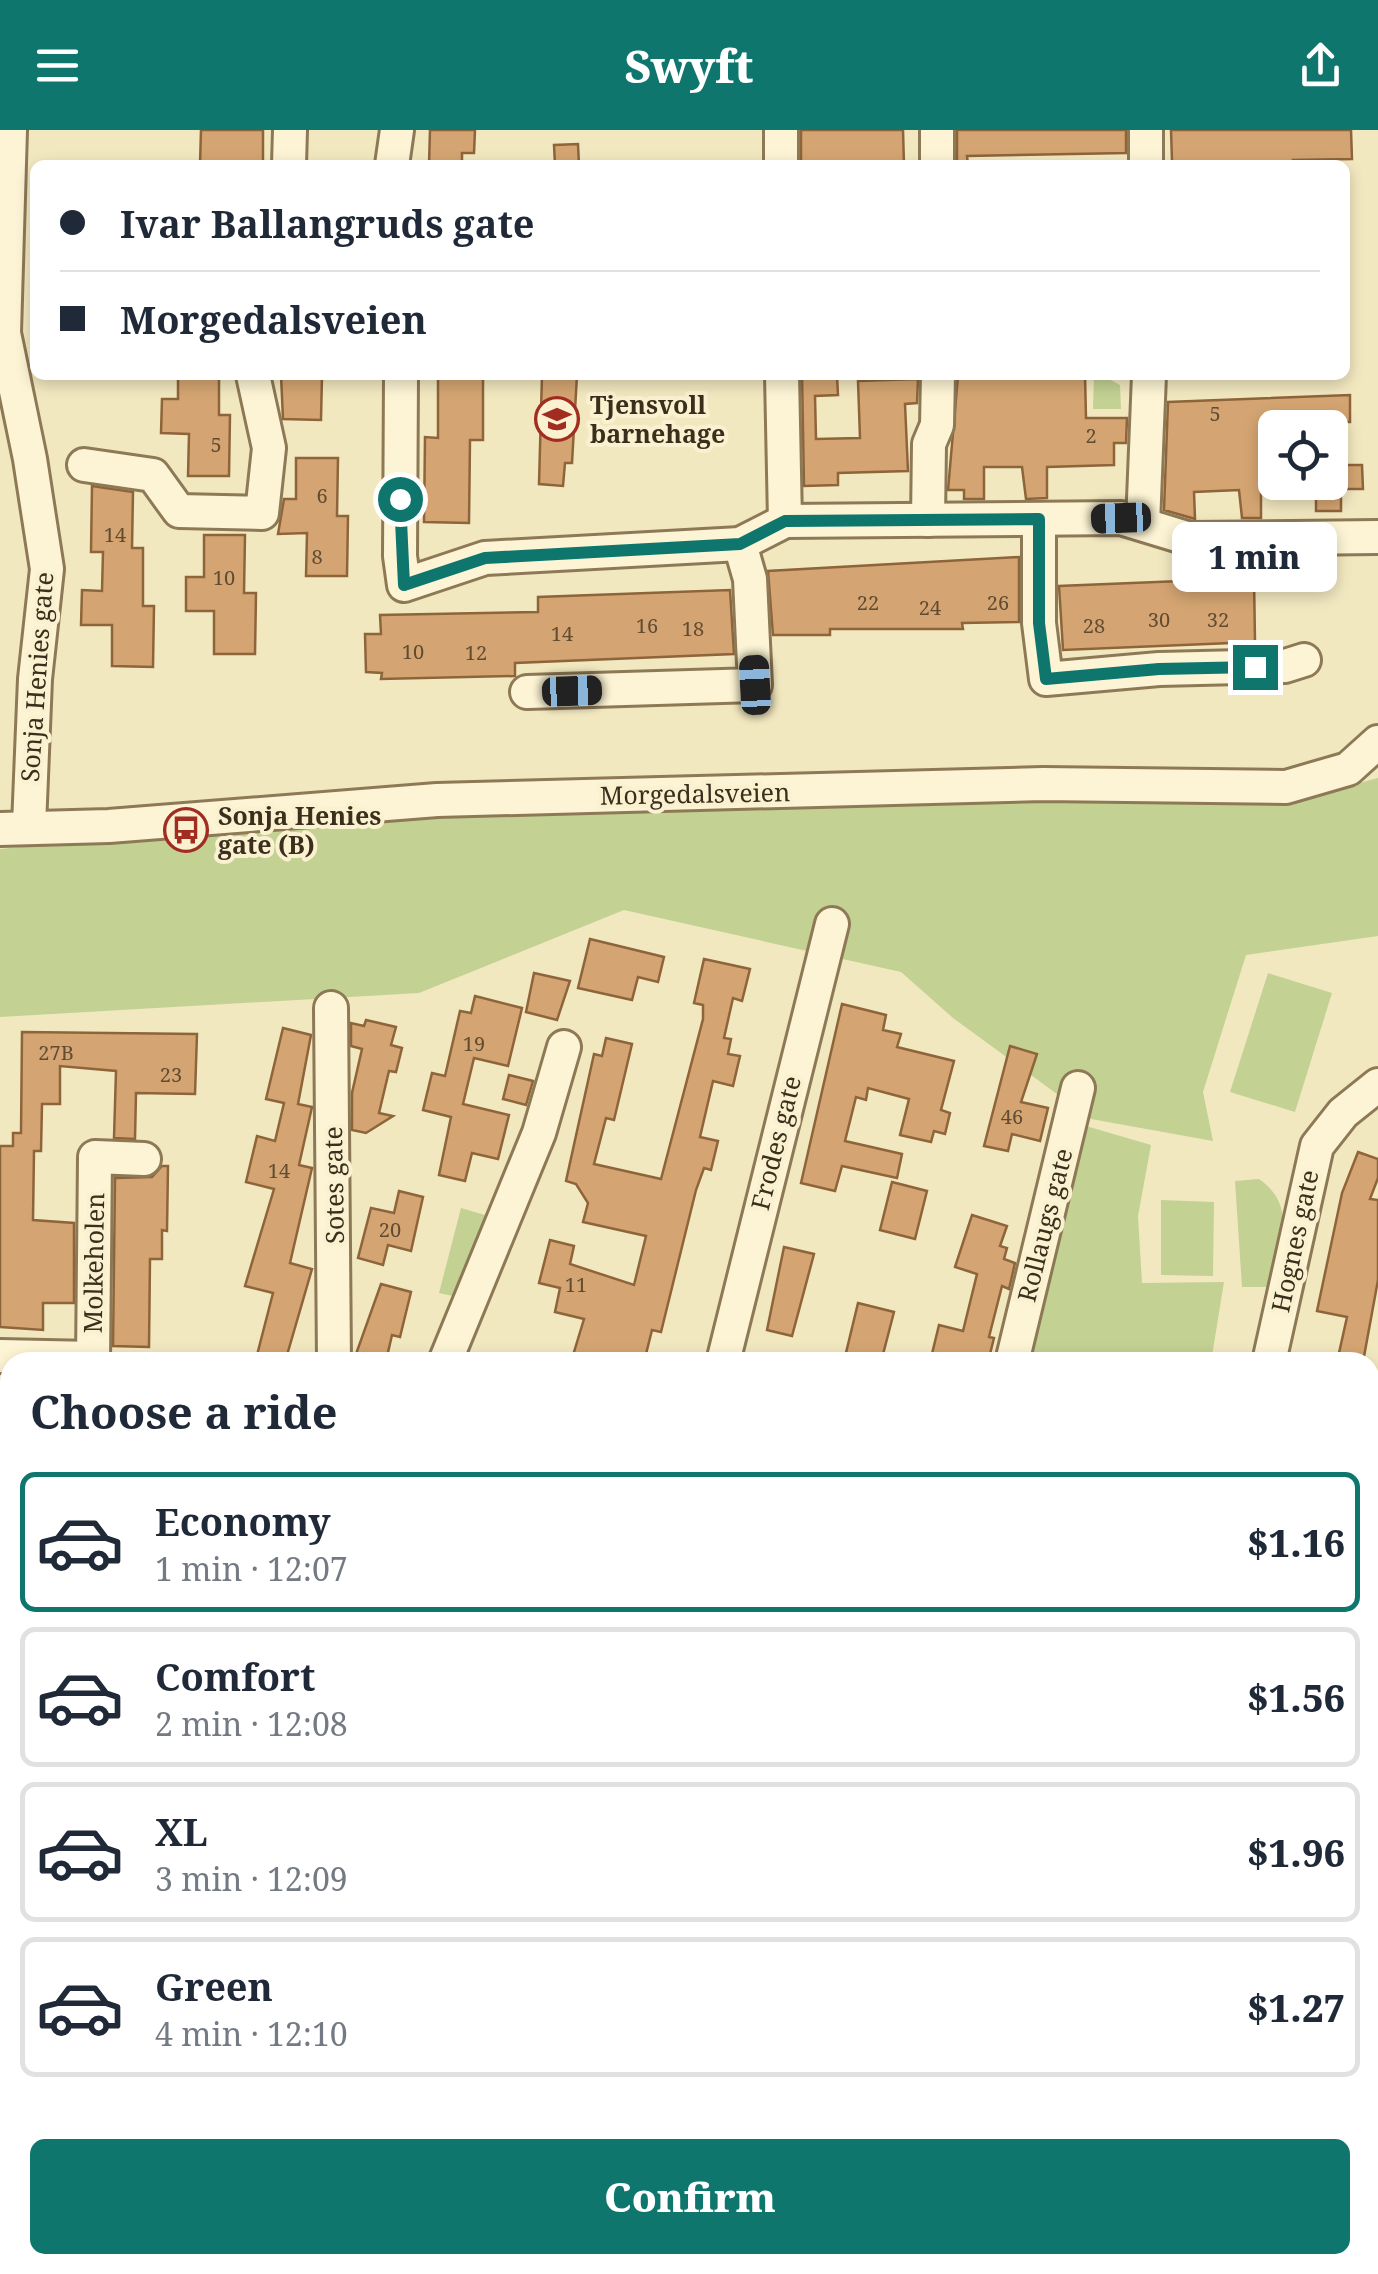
<!DOCTYPE html>
<html lang="en">
<head>
<meta charset="utf-8">
<style>
  body { margin:0; font-family:"Noto Serif",serif; background:#f2f2f3; color:#1f2937; height:100vh; display:flex; flex-direction:column; font-size:38px; white-space:nowrap }
  * { box-sizing:border-box; margin:0 }
  p { font-size:32px; color:#747a83 }
  .icon { flex:none; width:55px; height:55px; fill:none; stroke:currentColor; stroke-width:2; stroke-linecap:round; stroke-linejoin:round }
  .map { position:relative; flex:1; overflow:hidden }
  .details { position:absolute; left:0px; top:1222px; width:1380px; height:922px; display:flex; flex-direction:column; background:#fff; border-radius:30px 30px 0 0; box-shadow:0 5px 15px #0003 }
  .details>* { flex:none }
  .guide { position:absolute; left:30px; top:30px; width:1320px; height:220px; border-radius:15px; box-shadow:0 5px 15px #0003; display:grid; align-content:center; height:220px; padding:0 30px; background:#fff }
  .buttons { position:absolute; left:1258px; top:280px; display:grid; gap:20px }
  .buttons a { display:grid; place-items:center; width:90px; height:90px; border-radius:15px; background:#fff; box-shadow:0 5px 15px #0003; font-size:50px }
  .end { position:absolute; width:45px; height:45px; margin:-22px; border:12px solid #0f766e; background:#fff; box-shadow:0 0 0 5px #fff }
  .from { border-radius:50% }
  .bubble { position:absolute; height:70px; border-radius:15px; background:#fff; box-shadow:0 5px 15px #0003; font-size:32px; font-weight:800; line-height:70px; text-align:center }
  .car { position:absolute; width:30px; height:60px; margin:-30px -15px; border-radius:12px; box-shadow:0 0 8px 2px #0007; background:linear-gradient(#222 24%,#8ab4d8 0 40%,#222 0 76%,#8ab4d8 0 86%,#222 0) }
  .guide b { display:flex; align-items:center; gap:35px; height:95px; font-size:38px }
  .guide b+b { border-top:2px solid #e0e1e3 }
  .guide i { width:25px; height:25px; background:#1f2937 }
  ul { padding:0; list-style:none }
  li { display:flex; align-items:center; gap:30px; height:140px; margin:0 20px 15px; padding:0 10px; border:5px solid #e0e1e3; border-radius:15px }
  li div { flex:1 }
  li b { display:block; font-size:38px }
  li em { font-style:normal; font-weight:800 }
  li.on { border-color:#0f766e }
  li>.icon { width:90px; height:90px; stroke-width:1.5 }
  h2 { padding:0 30px; font-size:45px; line-height:120px }
  .cta { display:flex; gap:20px; margin-top:auto; padding:20px 30px }
  .cta a { flex:1; height:115px; border-radius:15px; background:#0f766e; color:#fff; font-size:40px; font-weight:800; line-height:115px; text-align:center }
  header { display:flex; justify-content:space-between; align-items:center; height:130px; padding:0 30px; background:#0f766e; color:#fff; font-size:45px; font-weight:800 }
  .map>svg:first-child { display:block }
  .green { fill:#c3d193 }
  .building { fill:#d4a572; stroke:#8e643a; stroke-width:2.5 }
  .lines { fill:none; stroke-linecap:round; stroke-linejoin:round }
  .minor-casing { stroke:#8d7956; stroke-width:38 }
  .major-casing { stroke:#5a462b; stroke-width:45 }
  .minor { stroke:#fcf4d4; stroke-width:32 }
  .major { stroke:#f9e494; stroke-width:40 }
  .route { stroke:#0f766e; stroke-width:12 }
  .labels { text-anchor:middle; stroke-width:8; stroke-linejoin:round; paint-order:stroke }
  .number-label { font-size:20px; fill:#614c32 }
  .poi-label { font-size:25px; font-weight:bold; fill:#3b2e1c; stroke:#f9f1d0; text-anchor:start }
  .street-label { font-size:25px; fill:#3b2e1c; stroke:#f9f1d0 }
</style>
</head>
<body>
<header><svg class="icon" aria-label="menu" viewBox="0 0 24 24"><path d="M4 6h16M4 12h16M4 18h16"/></svg>Swyft<svg class="icon" aria-label="share" viewBox="0 0 24 24"><path d="M12 15V3M7 8l5-5 5 5M5 13v7h14v-7"/></svg></header>
<div class="map">
<svg width="1378" height="2144" viewBox="0 0 1378 2144">
  <rect width="100%" height="100%" fill="#f2e8c0"/>
  <!-- green -->
  <g class="green">
    <polygon points="1094,246 1103,246 1120,255 1121,279 1093,279"/>
    <polygon points="1378,648 1378,806 1246,825 1203,962 1213,1011 1091,989 953,888 901,842 624,780 419,863 0,887 0,719 363,684 1322,663"/>
    <polygon points="1268,843 1332,863 1295,982 1230,962"/>
    <polygon points="1086,996 1151,1015 1138,1086 1142,1153 1224,1152 1211,1232 1024,1232"/>
    <path d="M1259,1049C1299,1077 1279,1115 1270,1157H1242L1235,1051Z"/>
    <polygon points="1161,1070 1214,1072 1213,1146 1161,1145"/>
    <polygon points="461,1078 495,1088 462,1168 439,1163"/>
    <polygon points="835,2135 1067,2135 1065,2144 833,2144"/>
  </g>
  <!-- building -->
  <g class="building">
    <polygon points="201,0 263,0 263,35 200,35"/>
    <polygon points="430,0 475,0 474,23 462,23 462,35 429,35"/>
    <polygon points="801,0 903,0 904,35 801,35"/>
    <polygon points="957,0 1126,0 1126,23 967,26 968,35 957,35"/>
    <polygon points="1171,0 1351,0 1352,29 1293,30 1293,35 1172,31"/>
    <polygon points="578,14 579,35 555,35 554,15"/>
    <polygon points="178,245 219,245 219,285 230,285 229,346 188,346 189,304 161,303 162,269 178,269"/>
    <polygon points="281,245 322,245 321,290 283,289"/>
    <polygon points="438,245 483,245 483,310 470,310 469,393 424,392 425,307 438,308"/>
    <polygon points="542,245 577,245 572,333 565,333 563,356 539,354"/>
    <polygon points="802,245 837,245 838,265 815,266 816,309 860,308 858,251 918,249 917,273 905,274 908,341 838,343 838,355 804,356"/>
    <polygon points="1085,245 1086,288 1127,288 1126,313 1114,313 1114,335 1047,337 1047,368 1026,369 1022,337 984,337 984,369 964,369 964,360 948,360 958,246"/>
    <polygon points="1350,265 1350,292 1328,292 1328,298 1275,298 1275,360 1261,360 1261,388 1242,388 1239,360 1194,362 1195,389 1164,380 1168,272"/>
    <polygon points="296,328 338,328 337,386 348,386 347,446 306,446 307,403 278,404 284,369 296,369"/>
    <polygon points="1330,335 1362,335 1363,359 1341,359 1341,381 1316,381 1316,352 1330,352"/>
    <polygon points="92,356 133,362 132,418 143,418 143,476 154,476 153,537 112,536 112,495 81,495 82,460 102,461 103,422 91,422"/>
    <polygon points="204,405 245,405 244,463 256,463 255,524 214,524 214,481 186,481 186,447 204,447"/>
    <polygon points="1019,427 1019,492 962,493 963,499 830,499 830,505 773,505 768,441"/>
    <polygon points="1254,448 1255,512 1063,520 1059,456"/>
    <polygon points="730,460 734,524 515,533 515,546 381,549 382,543 366,542 365,504 381,504 380,485 538,482 538,467"/>
    <polygon points="590,809 664,827 658,852 638,847 632,870 578,858"/>
    <polygon points="704,829 750,839 742,871 733,868 724,908 731,909 728,924 740,926 733,956 713,951 700,1007 718,1011 711,1040 704,1038 696,1060 661,1202 652,1200 644,1232 571,1232 584,1189 555,1182 560,1158 539,1153 550,1110 574,1116 570,1134 634,1155 646,1106 583,1092 588,1073 576,1054 566,1051 594,924 602,926 606,908 632,914 614,990 606,988 594,1034 661,1049 703,889 703,875 694,873"/>
    <polygon points="534,843 570,851 557,890 526,882"/>
    <polygon points="475,866 522,878 508,936 474,928 463,974 509,985 498,1029 472,1023 465,1051 439,1045 451,987 423,980 432,943 445,946 460,881 471,883"/>
    <polygon points="842,874 886,885 883,900 901,904 897,917 954,931 941,980 950,983 945,1004 934,1001 931,1012 900,1005 909,969 868,958 866,970 856,967 845,1011 902,1024 897,1048 842,1036 835,1061 801,1053"/>
    <polygon points="366,890 396,897 391,915 402,918 396,942 389,941 379,983 393,986 366,1003 352,1000 352,963 362,919 351,916 351,893 364,896"/>
    <polygon points="283,898 311,905 298,974 312,977 299,1035 312,1038 290,1133 312,1139 285,1232 271,1232 256,1229 273,1163 245,1156 274,1059 246,1052 257,1006 275,1011 284,973 266,969"/>
    <polygon points="22,902 197,904 195,964 136,963 135,1009 114,1008 116,941 60,936 60,974 42,974 41,1021 34,1021 33,1090 74,1093 74,1173 43,1173 43,1200 0,1197 0,1016 13,1016 13,1003 21,1003"/>
    <polygon points="1010,916 1037,924 1021,972 1048,978 1040,1011 1012,1004 1008,1021 984,1016"/>
    <polygon points="509,945 533,951 526,975 503,969"/>
    <polygon points="1358,1022 1378,1029 1378,1048 1370,1069 1378,1070 1378,1150 1363,1232 1337,1232 1347,1187 1317,1181 1342,1063"/>
    <polygon points="162,1036 168,1036 167,1101 162,1100 162,1129 150,1129 149,1217 113,1216 115,1048 152,1047"/>
    <polygon points="892,1052 927,1061 915,1109 880,1100"/>
    <polygon points="399,1061 423,1067 411,1121 388,1115 383,1135 358,1128 371,1078 394,1083"/>
    <polygon points="972,1085 1007,1096 1000,1116 1007,1118 1004,1129 1015,1133 1009,1159 1002,1156 989,1207 994,1208 988,1232 930,1232 939,1195 963,1201 977,1144 955,1137"/>
    <polygon points="784,1117 814,1124 792,1206 767,1200"/>
    <polygon points="381,1154 411,1162 400,1207 392,1205 386,1231 356,1224"/>
    <polygon points="858,1173 894,1182 881,1232 845,1227"/>
  </g>
  <g class="lines">
    <!-- minor casing -->
    <g class="minor-casing">
      <g id="minor">
        <polyline points="10,0 4,203 30,329 47,439 35,549 29,696"/>
        <polyline points="937,0 937,35"/>
        <polyline points="1146,0 1146,35"/>
        <polyline points="289,35 290,0"/>
        <polyline points="392,35 397,0"/>
        <polyline points="781,35 781,0"/>
        <polyline points="401,245 400,426 404,455 485,428 740,414 785,391 1121,388 1190,409 1378,407"/>
        <polyline points="782,245 785,391"/>
        <polyline points="84,335 153,345 179,381 262,383 269,318 253,245"/>
        <polyline points="1039,389 1039,493 1046,549 1159,539 1285,536 1304,530"/>
        <polyline points="928,390 929,314 937,295 938,245"/>
        <polyline points="1143,394 1149,245"/>
        <polyline points="527,562 755,555 750,449 740,414"/>
        <polyline points="0,699 109,696 437,670 1043,654 1286,657 1348,639 1378,612"/>
        <polyline points="331,878 334,1232"/>
        <polyline points="0,1226 93,1228"/>
        <polyline points="93,1232 95,1027 144,1029"/>
        <polyline points="445,1232 539,1003 564,917"/>
        <polyline points="723,1232 832,794"/>
        <polyline points="1012,1232 1078,958"/>
        <polyline points="1269,1232 1317,1016 1343,983 1378,955"/>
        <polyline points="0,1524 10,1524"/>
        <polyline points="0,2121 10,2095"/>
        <polyline points="796,2135 821,2139"/>
        <polyline points="1238,2135 1254,2144"/>
        <polyline points="215,2144 217,2135"/>
        <polyline points="539,2144 667,2135"/>
        <polyline points="1083,2144 1085,2135"/>
        <polyline points="1371,2144 1378,2106"/>
      </g>
    </g>
    <!-- major casing -->
    <g class="major-casing">
      <g id="major">
        <polyline points="0,1847 10,1849"/>
        <polyline points="334,2135 338,2144"/>
      </g>
    </g>
    <!-- minor -->
    <use href="#minor" class="minor"/>
    <!-- major -->
    <use href="#major" class="major"/>
  </g>
  <g class="lines">
    <!-- route -->
    <polyline class="route" points="400,369 404,455 485,428 740,414 785,391 1039,389 1039,493 1046,549 1159,539 1255,537"/>
  </g>
  <!-- icons -->
  <defs>
    <g id="school-ring" transform="scale(2.25)"><circle r="9.5" fill="#f9f1d0" stroke="#a12d20" stroke-width="1.5"/><path d="M0-5L7-2L0 1L-7-2ZM-4 1L0 2.5L4 1V4Q0 6-4 4Z" fill="#a12d20"/></g>
    <g id="bus-ring" transform="scale(2.25)"><circle r="9.5" fill="#f9f1d0" stroke="#a12d20" stroke-width="1.5"/><path d="M-5-6H5V4H4V6H2V4H-2V6H-4V4H-5ZM-3.5-4V0h7V-4ZM-3.5 1.2v1.5H-2V1.2ZM2 1.2v1.5H3.5V1.2Z" fill="#a12d20"/></g>
  </defs>
  <g fill-rule="evenodd">
    <use href="#school-ring" x="557" y="289"/>
    <use href="#bus-ring" x="186" y="700"/>
  </g>
  <g class="labels">
    <!-- number labels -->
    <g class="number-label">
      <text x="1215" y="291">5</text>
      <text x="1091" y="313">2</text>
      <text x="216" y="322">5</text>
      <text x="322" y="373">6</text>
      <text x="115" y="412">14</text>
      <text x="317" y="434">8</text>
      <text x="224" y="455">10</text>
      <text x="868" y="480">22</text>
      <text x="998" y="480">26</text>
      <text x="930" y="485">24</text>
      <text x="1159" y="497">30</text>
      <text x="1218" y="497">32</text>
      <text x="647" y="503">16</text>
      <text x="1094" y="503">28</text>
      <text x="693" y="506">18</text>
      <text x="562" y="511">14</text>
      <text x="413" y="529">10</text>
      <text x="476" y="530">12</text>
      <text x="474" y="921">19</text>
      <text x="56" y="930">27B</text>
      <text x="171" y="952">23</text>
      <text x="1012" y="994">46</text>
      <text x="279" y="1048">14</text>
      <text x="390" y="1107">20</text>
      <text x="576" y="1162">11</text>
    </g>
    <!-- poi labels -->
    <g class="poi-label">
      <text x="590" y="284">Tjensvoll<tspan x="590" dy="29">barnehage</tspan></text>
      <text x="218" y="695">Sonja Henies<tspan x="218" dy="29">gate (B)</tspan></text>
    </g>
    <!-- street labels -->
    <g class="street-label">
      <text transform="translate(37 547) rotate(-86)" y="9">Sonja Henies gate</text>
      <text transform="translate(695 664) rotate(-1)" y="9">Morgedalsveien</text>
      <text transform="translate(776 1013) rotate(-76)" y="9">Frodes gate</text>
      <text transform="translate(334 1055) rotate(-91)" y="9">Sotes gate</text>
      <text transform="translate(1045 1095) rotate(-76)" y="9">Rollaugs gate</text>
      <text transform="translate(1295 1111) rotate(-78)" y="9">Hognes gate</text>
      <text transform="translate(94 1133) rotate(-89)" y="9">Molkeholen</text>
    </g>
  </g>
</svg>
<div class="buttons">
<a><svg class="icon" aria-label="locate" viewBox="0 0 24 24"><circle cx="12" cy="12" r="6"/><path d="M12 2v4M12 18v4M2 12h4M18 12h4"/></svg></a>
</div>
<i class="end from" style="left:400px;top:369px"></i>
<i class="end" style="left:1255px;top:537px"></i>
<div class="bubble" style="left:1172px;top:392px;width:165px">1 min</div>
<i class="car" style="left:1121px;top:388px;rotate:268deg"></i>
<i class="car" style="left:755px;top:555px;rotate:357deg"></i>
<i class="car" style="left:572px;top:561px;rotate:88deg"></i>
<div class="guide">
<b><i class="from"></i>Ivar Ballangruds gate</b>
<b><i></i>Morgedalsveien</b>
</div>
<section class="details">
<h2>Choose a ride</h2>
<ul>
<li class="on"><svg class="icon" aria-label="car" viewBox="0 0 24 24"><path d="M5 17H2v-5l4-1 3-4h7l3 4 3 1v5h-3M9 17h6M6 11h13"/><circle cx="7" cy="17" r="2"/><circle cx="17" cy="17" r="2"/></svg><div><b>Economy</b><p>1 min · 12:07</p></div><em>$1.16</em></li>
<li><svg class="icon" aria-label="car" viewBox="0 0 24 24"><path d="M5 17H2v-5l4-1 3-4h7l3 4 3 1v5h-3M9 17h6M6 11h13"/><circle cx="7" cy="17" r="2"/><circle cx="17" cy="17" r="2"/></svg><div><b>Comfort</b><p>2 min · 12:08</p></div><em>$1.56</em></li>
<li><svg class="icon" aria-label="car" viewBox="0 0 24 24"><path d="M5 17H2v-5l4-1 3-4h7l3 4 3 1v5h-3M9 17h6M6 11h13"/><circle cx="7" cy="17" r="2"/><circle cx="17" cy="17" r="2"/></svg><div><b>XL</b><p>3 min · 12:09</p></div><em>$1.96</em></li>
<li><svg class="icon" aria-label="car" viewBox="0 0 24 24"><path d="M5 17H2v-5l4-1 3-4h7l3 4 3 1v5h-3M9 17h6M6 11h13"/><circle cx="7" cy="17" r="2"/><circle cx="17" cy="17" r="2"/></svg><div><b>Green</b><p>4 min · 12:10</p></div><em>$1.27</em></li>
</ul>
<div class="cta"><a>Confirm</a></div>
</section>
</div>
</body>
</html>
